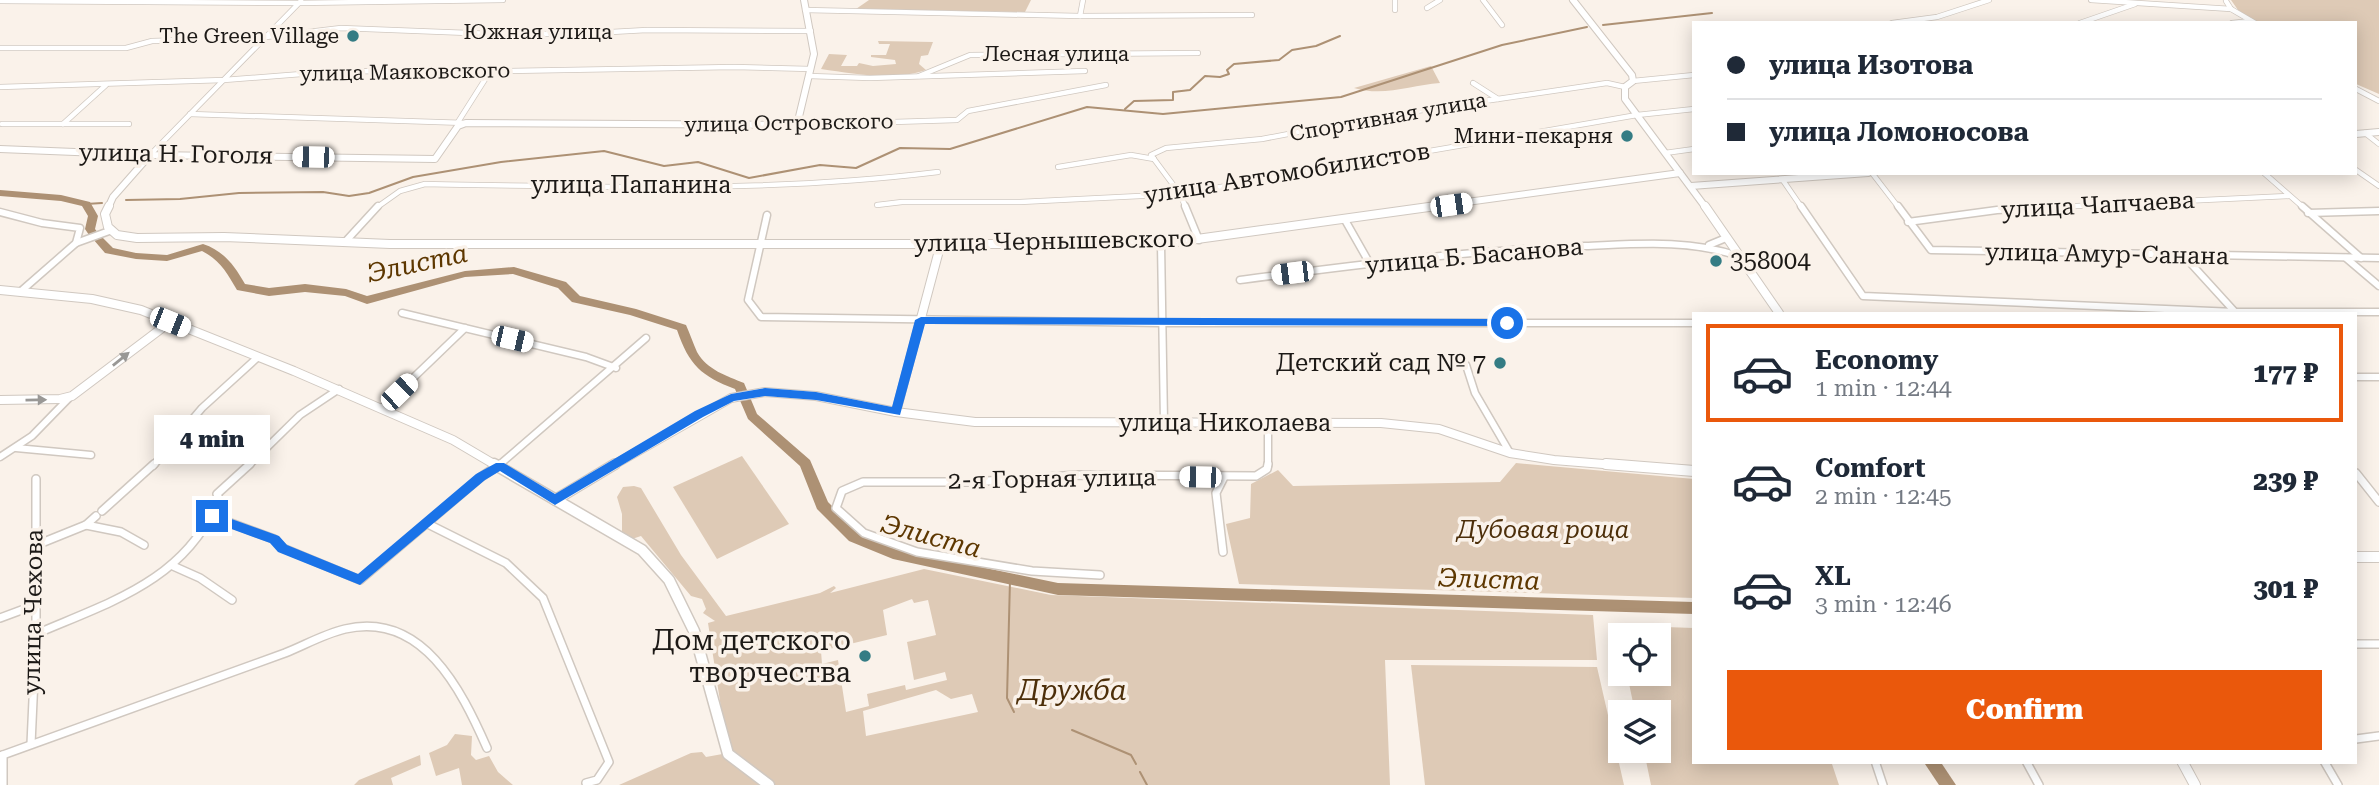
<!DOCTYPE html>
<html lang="en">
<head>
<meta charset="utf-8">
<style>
  body { margin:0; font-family:"Roboto Serif",serif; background:#f2f2f3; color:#1f2937; height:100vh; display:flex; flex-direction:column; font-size:26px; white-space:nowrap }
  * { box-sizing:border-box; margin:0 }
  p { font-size:23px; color:#747a83 }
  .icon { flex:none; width:38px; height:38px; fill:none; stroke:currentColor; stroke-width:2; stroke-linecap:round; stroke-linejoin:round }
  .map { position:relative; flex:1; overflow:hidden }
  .details { position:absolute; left:1692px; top:312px; width:665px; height:452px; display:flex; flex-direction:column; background:#fff; border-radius:0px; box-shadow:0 4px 18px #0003 }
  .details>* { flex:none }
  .top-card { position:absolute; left:1692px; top:21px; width:665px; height:154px; border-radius:0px; box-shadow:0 4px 18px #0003; display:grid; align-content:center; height:154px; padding:0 35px; background:#fff }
  .tools { position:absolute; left:1608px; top:623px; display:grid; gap:14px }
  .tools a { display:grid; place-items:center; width:63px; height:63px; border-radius:0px; background:#fff; box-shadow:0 4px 18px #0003; font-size:35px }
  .end { position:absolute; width:32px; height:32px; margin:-16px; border:9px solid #1a73e8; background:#fff; box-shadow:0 0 0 4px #fff }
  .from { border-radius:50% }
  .bubble { position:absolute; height:49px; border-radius:0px; background:#fff; box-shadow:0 4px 18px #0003; font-size:23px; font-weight:800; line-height:49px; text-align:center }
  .car { position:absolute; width:21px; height:42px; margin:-21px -10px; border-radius:9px; box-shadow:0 0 5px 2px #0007; background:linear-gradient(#fff 24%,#345 0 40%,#fff 0 76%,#345 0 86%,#fff 0) }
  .top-card b { display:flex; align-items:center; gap:24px; height:66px; font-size:26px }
  .top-card b+b { border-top:2px solid #e0e1e3 }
  .top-card i { width:18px; height:18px; background:#1f2937 }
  ul { padding:12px 0 0; list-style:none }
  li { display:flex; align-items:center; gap:21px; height:98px; margin:0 14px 10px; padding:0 21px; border:4px solid transparent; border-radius:0px }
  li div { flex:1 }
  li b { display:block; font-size:26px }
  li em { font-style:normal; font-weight:800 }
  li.on { border-color:#ea580c }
  li>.icon { width:63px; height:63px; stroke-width:1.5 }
  .action { display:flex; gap:14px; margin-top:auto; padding:14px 35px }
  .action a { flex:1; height:80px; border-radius:0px; background:#ea580c; color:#fff; font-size:28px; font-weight:800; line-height:80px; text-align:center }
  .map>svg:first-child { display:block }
  .green { fill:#decab6; fill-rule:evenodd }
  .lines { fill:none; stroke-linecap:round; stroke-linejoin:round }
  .stream { stroke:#ad9174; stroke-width:2 }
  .river { fill:#ad9174; fill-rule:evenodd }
  .minor-far2-casing { stroke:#d0c8c0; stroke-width:6 }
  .minor-far1-casing { stroke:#d0c8c0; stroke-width:9 }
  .minor-casing { stroke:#d0c8c0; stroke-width:10 }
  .tertiary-far2-casing { stroke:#d0c8c0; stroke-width:8 }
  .tertiary-far1-casing { stroke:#d0c8c0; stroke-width:10 }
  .tertiary-casing { stroke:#d0c8c0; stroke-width:12 }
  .secondary-far1-casing { stroke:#d0c8c0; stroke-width:10 }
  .secondary-casing { stroke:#d0c8c0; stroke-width:13 }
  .minor-far2 { stroke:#fff; stroke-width:4.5 }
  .minor-far1 { stroke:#fff; stroke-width:6 }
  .minor { stroke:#fff; stroke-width:7 }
  .tertiary-far2 { stroke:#fff; stroke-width:6 }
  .tertiary-far1 { stroke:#fff; stroke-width:8 }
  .tertiary { stroke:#fff; stroke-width:10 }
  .secondary-far1 { stroke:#fff; stroke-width:8 }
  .secondary { stroke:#fff; stroke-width:10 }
  .oneway { fill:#999896 }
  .route { fill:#1a73e8 }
  .poi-dot { fill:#347c84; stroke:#faf2ea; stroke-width:2.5 }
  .labels { text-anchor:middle; stroke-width:7; stroke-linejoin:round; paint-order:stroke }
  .far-street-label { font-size:21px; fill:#1c1916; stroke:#faf2ea }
  .far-poi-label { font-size:21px; fill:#1c1916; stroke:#faf2ea; text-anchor:end }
  .street-label { font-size:24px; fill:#1c1916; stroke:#faf2ea }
  .poi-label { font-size:24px; fill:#1c1916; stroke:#faf2ea; text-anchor:start }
  .park-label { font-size:24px; font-style:italic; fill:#4d2f0a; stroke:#faf2ea }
  .water-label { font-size:26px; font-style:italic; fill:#5d3700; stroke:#faf2ea }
  .near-poi-label { font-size:28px; fill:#1c1916; stroke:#faf2ea; text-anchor:end }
  .near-park-label { font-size:28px; font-style:italic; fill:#4d2f0a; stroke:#faf2ea }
</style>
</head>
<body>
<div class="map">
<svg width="2379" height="785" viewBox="0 0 2379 785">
  <rect width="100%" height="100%" fill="#faf2ea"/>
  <!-- green -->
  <g class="green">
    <polygon points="869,0 1031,0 1025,12 856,9"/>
    <polygon points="2231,0 2379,0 2379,94 2356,84 2356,23 2258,23 2238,10"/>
    <path d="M878,41L933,42L928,55L921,56L919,64L926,70C893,81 855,74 821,69L829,54L847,55L841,66H857L859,63L873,66L896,64L895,60L871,57V55H886L890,44H879Z"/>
    <path d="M1431,66L1440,83C1411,85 1384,97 1354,88Z"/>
    <polygon points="742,456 789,524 717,559 673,487"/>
    <polygon points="1516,463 1694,479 1694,598 1239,584 1226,524 1250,518 1251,484 1278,470 1293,486 1500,482"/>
    <path d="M634,486L641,488L681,555L726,616L820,593L834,586L836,588L830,593L924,569L1051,595L1593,615L1597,660H1385L1390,785H619L691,753L702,752L706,757L728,753L708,623L715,621L703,613L706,609L702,599L691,596L641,536L632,539L622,534V514L617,497L623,487ZM912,599L914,603L928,600L936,635L907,642L914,680L945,672L947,680L906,690L905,685L867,694L869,706L846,712L838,660L822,664L821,651L887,635L883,610ZM936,690L951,699L972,694L978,712L866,736L863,711Z"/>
    <polygon points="1636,626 1694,628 1694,761 1831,761 1839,785 1651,785 1644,751 1659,751 1659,712 1635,712 1627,674 1659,674 1659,635 1622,635"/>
    <polygon points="1411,665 1597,667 1624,785 1425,785"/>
    <polygon points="455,734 472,736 471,755 476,760 489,756 498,772 513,785 462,785 459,768 436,776 429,753 447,745"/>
    <polygon points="420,755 421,765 391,778 393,785 354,785 359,780"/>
  </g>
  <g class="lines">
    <!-- stream -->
    <g class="stream">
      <polyline points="1603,25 1712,13"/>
      <polyline points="1125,109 1134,101 1173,100 1173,92 1190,90 1205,76 1220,77 1229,74 1227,70 1234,64 1279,60 1292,50 1316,46 1340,36"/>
      <polyline points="126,200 180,199 239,193 323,192 349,196 369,193 413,177 501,162 604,151 664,166 698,162 749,178 820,165 856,168 900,148 950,149 1087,107 1163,114 1341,97 1502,45 1587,27"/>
      <polyline points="86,204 102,203"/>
      <polyline points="1010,580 1007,698 1014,712"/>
      <polyline points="1072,730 1131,755 1136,764"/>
      <polyline points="1140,772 1147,785"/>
    </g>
    <!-- river -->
    <g class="river">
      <polygon points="0,190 61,195 90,202 98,216 95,229 98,233 93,236 89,235 85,229 88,216 82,206 61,201 0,196"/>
      <path d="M98,236L102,237L113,248L136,253L167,255L203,244C224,251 234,265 245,284L269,288L305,284L346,289L367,296L465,271L514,267L566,282L580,296L636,309L686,325C690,334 693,343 697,352C707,370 727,376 744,383L757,414L810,460L828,502L859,533L895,549L1058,583L1694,602V614L1058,595L893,559L849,541L817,509L800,466L748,419L735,389C701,376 689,365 677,330L630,315L572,302L558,288L513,274L465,277L367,304L345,296L305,292L269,296L237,290C227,273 220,260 202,251L167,261L136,259L105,253L93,239Z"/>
      <polygon points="1923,761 1940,761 1956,785 1939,785"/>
    </g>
    <!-- minor-far2 casing -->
    <g class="minor-far2-casing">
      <g id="minor-far2">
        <polyline points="1395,0 1395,10"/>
        <polyline points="1483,0 1502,25"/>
        <polyline points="2091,0 2231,9"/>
        <polyline points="0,1 299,3 503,0"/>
        <polyline points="2226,1 2231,9 2255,23"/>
        <polyline points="1427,8 1440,0"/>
        <polyline points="805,10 1080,16 1252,15"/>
        <polyline points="1080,16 1083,0"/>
        <polyline points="1892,23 1937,17 1989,0"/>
        <polyline points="2080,23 2135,4"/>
        <polyline points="2232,23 2251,21"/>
        <polyline points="266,37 341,28 494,34 575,34 647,30 811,31"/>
        <polyline points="0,48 126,48 152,41 186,40"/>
        <polyline points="809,76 870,78 1085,71"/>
        <polyline points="919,76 970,55 1198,53"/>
        <polyline points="1633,81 1694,75"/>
        <polyline points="1473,83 1498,99"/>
        <polyline points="0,87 224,80 340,71 449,72 734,67 811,69"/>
        <polyline points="2356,89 2379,101"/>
        <polyline points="190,114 466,123"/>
        <polyline points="458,122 491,70"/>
        <polyline points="2,124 129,124"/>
        <polyline points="63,124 106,85"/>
        <polyline points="797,125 957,120 968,111 1106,85"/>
        <polyline points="2365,133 2379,144"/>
        <polyline points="1665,153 1694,149"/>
        <polyline points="150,155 301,1"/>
        <polyline points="1058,167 1131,155 1154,159"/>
        <polyline points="2356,170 2379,186"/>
        <polyline points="1872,173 1899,208"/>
        <polyline points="2264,173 2304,208"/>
        <polyline points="1782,179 1802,208"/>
        <polyline points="877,205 902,202 1020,202 1180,194 1637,115 1694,109"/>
        <path d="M376,208L400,191L425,184C597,187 767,193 938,172"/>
        <polyline points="1186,208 1180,194 1151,155 1166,148 1262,139 1382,116 1607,83 1625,87"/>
        <polyline points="2035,208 2289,196"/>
      </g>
    </g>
    <!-- minor-far1 casing -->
    <g class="minor-far1-casing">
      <g id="minor-far1">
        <polyline points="1185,206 1199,240"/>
        <polyline points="1801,206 1863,296 2235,312 2379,312"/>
        <polyline points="1898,206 1931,250 2379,258"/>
        <polyline points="2302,206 2361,258"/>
        <polyline points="0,212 42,223 80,228 76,243"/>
        <polyline points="2308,213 2379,211"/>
        <polyline points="767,215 748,300 761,317 1160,323 1694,323"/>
        <polyline points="1345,220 1370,264"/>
        <polyline points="1908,222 1997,210 2071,206"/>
        <polyline points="345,242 378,206"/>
        <polyline points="1161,244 1164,422"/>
        <polyline points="1709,245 1726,238"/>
        <polyline points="2184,256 2235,312"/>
        <polyline points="2346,258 2379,286"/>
        <path d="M1240,280C1355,265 1469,250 1585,246C1636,244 1689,239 1738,256"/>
        <polyline points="20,292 76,243 112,230"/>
        <polyline points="402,313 586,357 616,368"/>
        <polyline points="1466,365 1475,393 1510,453"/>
        <polyline points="2356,377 2379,377"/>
        <polyline points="383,407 465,328"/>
        <polyline points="16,448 91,455"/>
        <polyline points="0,457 32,436 70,397"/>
        <polyline points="153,466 202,408 258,357"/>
        <polyline points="248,466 300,415 339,389"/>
        <polyline points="498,466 646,338"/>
        <polyline points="1268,466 1268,423"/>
      </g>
    </g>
    <!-- minor casing -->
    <g class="minor-casing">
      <g id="minor">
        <polyline points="2356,473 2379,502"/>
        <polyline points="102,511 154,464"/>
        <polyline points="212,516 274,539 283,548 360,580 481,477 500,464"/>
        <polyline points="428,524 506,563 543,598 609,762 597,780 586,783"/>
        <polyline points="86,525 121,532 144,545"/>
        <polyline points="34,546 86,525 96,516"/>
        <polyline points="1223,552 1216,493 1224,477"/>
        <polyline points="173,566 200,578 232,600"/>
        <polyline points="1100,575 1032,571 917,552 864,533 836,508 842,491 863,482 972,482 1079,475 1256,476 1267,469 1268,464"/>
        <polyline points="0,618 35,605"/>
        <path d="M36,634C110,602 185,581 219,499L217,494L250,464"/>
        <polyline points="2356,644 2379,644"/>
        <polyline points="2356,739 2379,736"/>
        <polyline points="31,744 36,634 36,479"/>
        <polyline points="3,755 3,785"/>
        <path d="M0,756L285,653C305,645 324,634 345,629C422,611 461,689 487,748"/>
        <polyline points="1875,761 1883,785"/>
        <polyline points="2026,761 2039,785"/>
        <polyline points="2324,761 2338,785"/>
      </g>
    </g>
    <!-- tertiary-far2 casing -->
    <g class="tertiary-far2-casing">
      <g id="tertiary-far2">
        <polyline points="1573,0 1632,75 1633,81 1625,87 1625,99 1706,208"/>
        <polyline points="2356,134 2379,132"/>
        <polyline points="0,149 150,155 435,159 458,126 466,123 797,125 814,54 804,0"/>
        <polyline points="1691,186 1868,173"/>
        <polyline points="108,208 113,197 150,155"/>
        <polyline points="1423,208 1680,173"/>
      </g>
    </g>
    <!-- tertiary-far1 casing -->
    <g class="tertiary-far1-casing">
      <g id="tertiary-far1">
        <polyline points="109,206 105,214 108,227 117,235 137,238 224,237 390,244 1161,244 1436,206"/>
        <polyline points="1705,206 1779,313"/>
        <polyline points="0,400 60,399 72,396 170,322"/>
        <polyline points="896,412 941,243"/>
        <polyline points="612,466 731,398 765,392 816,396 896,412 975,422 1381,423 1439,429 1510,453 1554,460 1628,466"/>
      </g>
    </g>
    <!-- tertiary casing -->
    <g class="tertiary-casing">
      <g id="tertiary">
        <polyline points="1606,464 1694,471"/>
        <polyline points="555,500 615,464"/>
        <polyline points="2356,557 2379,557"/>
        <polyline points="2182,761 2195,785"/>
      </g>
    </g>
    <!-- secondary-far1 casing -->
    <g class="secondary-far1-casing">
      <polyline id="secondary-far1" points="0,290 92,299 141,310 294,371 453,440 497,466"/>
    </g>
    <!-- secondary casing -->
    <g class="secondary-casing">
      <polyline id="secondary" points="494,464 642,550 669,580 694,631 728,754 769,785"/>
    </g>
    <!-- minor-far2 -->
    <use href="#minor-far2" class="minor-far2"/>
    <!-- minor-far1 -->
    <use href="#minor-far1" class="minor-far1"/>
    <!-- minor -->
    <use href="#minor" class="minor"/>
    <!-- tertiary-far2 -->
    <use href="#tertiary-far2" class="tertiary-far2"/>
    <!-- tertiary-far1 -->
    <use href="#tertiary-far1" class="tertiary-far1"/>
    <!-- tertiary -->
    <use href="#tertiary" class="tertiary"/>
    <!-- secondary-far1 -->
    <use href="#secondary-far1" class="secondary-far1"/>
    <!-- secondary -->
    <use href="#secondary" class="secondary"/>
  </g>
  <!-- one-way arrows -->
  <defs><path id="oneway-solid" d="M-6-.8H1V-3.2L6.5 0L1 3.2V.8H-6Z" transform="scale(1.75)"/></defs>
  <g class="oneway">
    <use href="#oneway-solid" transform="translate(121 359) rotate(-39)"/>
    <use href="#oneway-solid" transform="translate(36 400) rotate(-1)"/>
  </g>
  <!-- route -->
  <polygon class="route" points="921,317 1507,319 1513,323 1507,326 925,324 900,415 816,400 765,396 734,401 703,417 555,505 500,471 485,480 360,585 278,552 270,543 207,520 205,516 212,512 279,536 287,545 358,574 476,474 496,463 504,463 555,494 695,411 731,394 765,388 816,392 892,407 915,320"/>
  <!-- markers -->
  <g class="poi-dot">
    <circle cx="353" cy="36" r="7"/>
    <circle cx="1627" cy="136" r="7"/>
    <circle cx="1716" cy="261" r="7"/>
    <circle cx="1500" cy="363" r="7"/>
    <circle cx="865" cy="656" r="7"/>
  </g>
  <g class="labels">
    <!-- far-street labels -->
    <g class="far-street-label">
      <text x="538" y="39">Южная улица</text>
      <text x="1056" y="61">Лесная улица</text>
      <text transform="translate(405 72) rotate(-1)" y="7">улица Маяковского</text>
      <text transform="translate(1388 117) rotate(-10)" y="7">Спортивная улица</text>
      <text transform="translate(789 123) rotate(-1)" y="7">улица Островского</text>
    </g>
    <!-- far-poi labels -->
    <g class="far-poi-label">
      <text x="339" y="43">The Green Village</text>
      <text x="1613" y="143">Мини-пекарня</text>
    </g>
    <!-- street labels -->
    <g class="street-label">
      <text transform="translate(176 154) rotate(1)" y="8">улица Н. Гоголя</text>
      <text transform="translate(1287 173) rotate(-9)" y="8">улица Автомобилистов</text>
      <text x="631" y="193">улица Папанина</text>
      <text transform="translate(2098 205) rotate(-3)" y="8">улица Чапчаева</text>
      <text transform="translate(1054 241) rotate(-1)" y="8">улица Чернышевского</text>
      <text transform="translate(2107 254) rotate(1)" y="8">улица Амур-Санана</text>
      <text transform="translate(1474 256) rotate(-5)" y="8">улица Б. Басанова</text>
      <text x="1225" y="431">улица Николаева</text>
      <text transform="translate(1052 479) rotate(-1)" y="8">2-я Горная улица</text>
      <text transform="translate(33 612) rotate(-89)" y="8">улица Чехова</text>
    </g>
    <!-- poi labels -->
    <g class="poi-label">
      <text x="1730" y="269">358004</text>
      <text x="1486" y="371" text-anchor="end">Детский сад № 7</text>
    </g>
    <!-- park labels -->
    <g class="park-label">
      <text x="1543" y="538">Дубовая роща</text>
    </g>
    <!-- water labels -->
    <g class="water-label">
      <text transform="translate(417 263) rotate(-12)" y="9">Элиста</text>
      <text transform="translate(931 536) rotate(15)" y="9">Элиста</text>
      <text transform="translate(1489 579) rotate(2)" y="9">Элиста</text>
    </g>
    <!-- near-poi labels -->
    <g class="near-poi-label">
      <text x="851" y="650">Дом детского<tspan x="851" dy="32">творчества</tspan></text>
    </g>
    <!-- near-park labels -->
    <g class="near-park-label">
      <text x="1072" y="700">Дружба</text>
    </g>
  </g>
</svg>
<div class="tools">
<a><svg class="icon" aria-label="locate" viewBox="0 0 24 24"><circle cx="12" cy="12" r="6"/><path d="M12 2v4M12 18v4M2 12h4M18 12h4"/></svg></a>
<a><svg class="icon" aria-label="layers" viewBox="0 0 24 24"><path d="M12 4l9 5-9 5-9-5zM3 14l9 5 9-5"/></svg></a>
</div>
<i class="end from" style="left:1507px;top:323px"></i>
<i class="end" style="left:212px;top:516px"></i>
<div class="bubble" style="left:154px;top:415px;width:116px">4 min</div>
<i class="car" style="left:313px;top:157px;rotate:271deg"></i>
<i class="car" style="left:1451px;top:205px;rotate:82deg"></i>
<i class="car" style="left:1292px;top:273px;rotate:263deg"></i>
<i class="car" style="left:170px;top:322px;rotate:112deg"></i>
<i class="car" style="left:512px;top:339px;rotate:103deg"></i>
<i class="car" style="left:399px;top:392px;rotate:46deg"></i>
<i class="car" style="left:1200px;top:477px;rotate:271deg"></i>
<div class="top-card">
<b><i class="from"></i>улица Изотова</b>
<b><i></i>улица Ломоносова</b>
</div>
<section class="details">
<ul>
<li class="on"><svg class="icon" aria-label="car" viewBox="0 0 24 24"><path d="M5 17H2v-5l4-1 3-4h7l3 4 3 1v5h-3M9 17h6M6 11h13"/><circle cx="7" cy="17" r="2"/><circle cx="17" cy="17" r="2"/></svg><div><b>Economy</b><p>1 min · 12:44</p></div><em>177 ₽</em></li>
<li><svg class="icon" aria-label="car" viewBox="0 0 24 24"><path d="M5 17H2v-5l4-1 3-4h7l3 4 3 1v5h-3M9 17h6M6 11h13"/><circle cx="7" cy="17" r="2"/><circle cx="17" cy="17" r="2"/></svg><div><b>Comfort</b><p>2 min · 12:45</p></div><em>239 ₽</em></li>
<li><svg class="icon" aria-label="car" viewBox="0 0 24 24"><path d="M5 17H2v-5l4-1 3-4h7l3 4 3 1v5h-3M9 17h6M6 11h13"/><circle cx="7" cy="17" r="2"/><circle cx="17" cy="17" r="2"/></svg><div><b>XL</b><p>3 min · 12:46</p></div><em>301 ₽</em></li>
</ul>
<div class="action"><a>Confirm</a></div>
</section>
</div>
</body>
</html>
